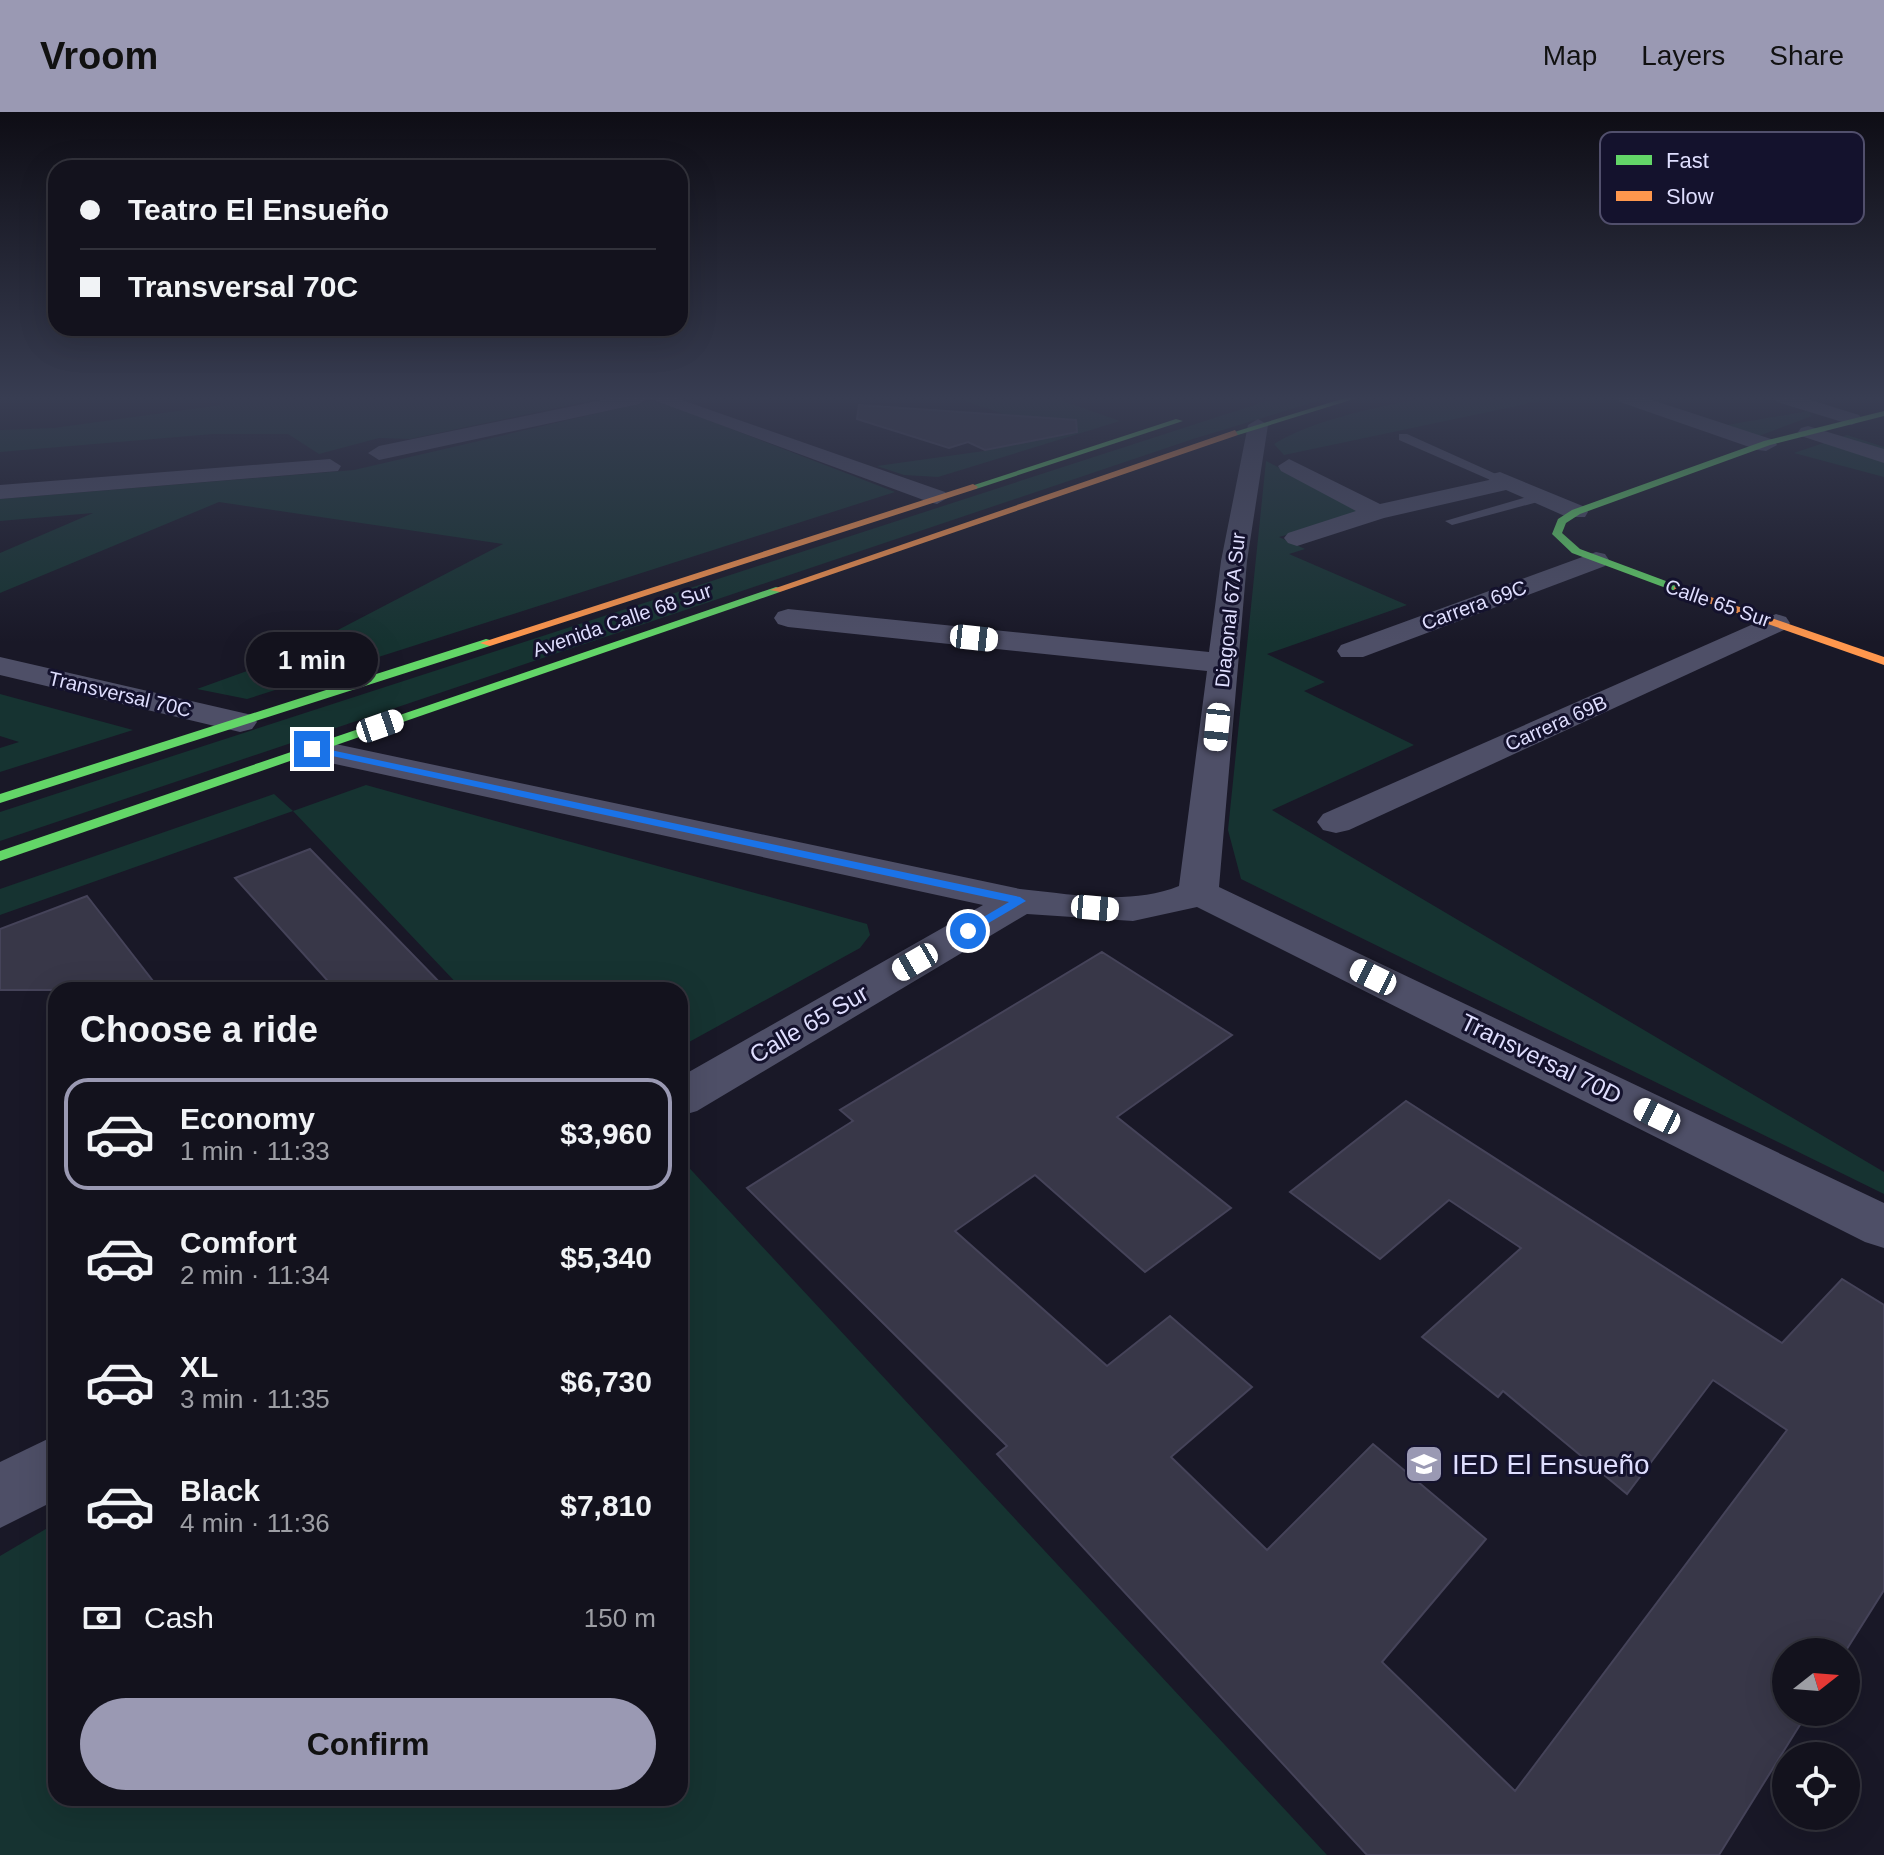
<!DOCTYPE html>
<html lang="en">
<head>
<meta charset="utf-8">
<style>
  body { margin:0; font-family:Arial,sans-serif; background:#20202a; color:#f1f3f6; height:100vh; display:flex; flex-direction:column; font-size:30px; white-space:nowrap }
  * { box-sizing:border-box; margin:0 }
  p { font-size:26px; color:#9d9ea4 }
  .icon { flex:none; width:44px; height:44px; fill:none; stroke:currentColor; stroke-width:2; stroke-linecap:round; stroke-linejoin:round }
  .map { position:relative; flex:1; overflow:hidden }
  .side { position:absolute; left:48px; top:870px; width:640px; height:824px; display:flex; flex-direction:column; background:#13121d; border-radius:24px; box-shadow:0 8px 32px #0002,0 0 0 2px #32323b }
  .side>* { flex:none }
  .guide { position:absolute; left:48px; top:48px; width:640px; height:176px; border-radius:24px; box-shadow:0 8px 32px #0002,0 0 0 2px #32323b; display:grid; align-content:center; height:176px; padding:0 32px; background:#13121d }
  .needle { width:52px; rotate:73deg }
  .controls { position:absolute; left:1772px; top:1526px; display:grid; gap:16px }
  .controls a { display:grid; place-items:center; width:88px; height:88px; border-radius:50%; background:#13121d; box-shadow:0 8px 32px #0002,0 0 0 2px #32323b; font-size:40px }
  .end { position:absolute; width:36px; height:36px; margin:-18px; border:10px solid #1a73e8; background:#fff; box-shadow:0 0 0 4px #fff }
  .from { border-radius:50% }
  .bubble { position:absolute; height:56px; border-radius:28px; background:#13121d; box-shadow:0 8px 32px #0002,0 0 0 2px #32323b; font-size:26px; font-weight:800; line-height:56px; text-align:center }
  .car { position:absolute; width:24px; height:48px; margin:-24px -12px; border-radius:10px; box-shadow:0 0 6px 2px #0007; background:linear-gradient(#fff 24%,#345 0 40%,#fff 0 76%,#345 0 86%,#fff 0) }
  .guide b { display:flex; align-items:center; gap:28px; height:76px; font-size:30px }
  .guide b+b { border-top:2px solid #32323b }
  .guide i { width:20px; height:20px; background:#f1f3f6 }
  ul { padding:0; list-style:none }
  li { display:flex; align-items:center; gap:24px; height:112px; margin:0 16px 12px; padding:0 16px; border:4px solid transparent; border-radius:24px }
  li div { flex:1 }
  li b { display:block; font-size:30px }
  li em { font-style:normal; font-weight:800 }
  li.current { border-color:#9a99b3 }
  li>.icon { width:72px; height:72px; stroke-width:1.5 }
  h2 { padding:0 32px; font-size:36px; line-height:96px }
  .pay { display:flex; align-items:center; gap:20px; height:88px; padding:0 32px; font-size:30px }
  .pay p { margin-inline-start:auto }
  .button { display:flex; gap:16px; margin-top:auto; padding:16px 32px }
  .button a { flex:1; height:92px; border-radius:48px; background:#9a99b3; color:#111; font-size:32px; font-weight:800; line-height:92px; text-align:center }
  header { display:flex; align-items:center; gap:48px; box-sizing:border-box; height:112px; padding:0 40px; background:#9a99b3; color:#111 }
  header strong { font-size:38px }
  nav { display:flex; gap:44px; margin-inline-start:auto; font-size:28px }
  .map>svg:first-child { display:block }
  .green { fill:#163331 }
  .building { fill:#383748; stroke:#454359; stroke-width:2 }
  .lines { fill:none; stroke-linecap:round; stroke-linejoin:round }
  .lane { fill:#4e4f67; fill-rule:evenodd }
  .street { fill:#4e4f67; fill-rule:evenodd }
  .fast { fill:#63d668; fill-rule:evenodd }
  .slow { fill:#ff974d; fill-rule:evenodd }
  .route { fill:#1a73e8 }
  .labels { text-anchor:middle; stroke-width:6; stroke-linejoin:round; paint-order:stroke }
  .far-street-label { font-size:20px; fill:#dfdefe; stroke:#14122d }
  .street-label { font-size:24px; fill:#dfdefe; stroke:#14122d }
  .near-poi-label { font-size:28px; fill:#dfdefe; stroke:#14122d; text-anchor:start }
  .key { fill:#14122d; stroke:#514f6c; stroke-width:2 }
  .key-label { font-size:22px; fill:#dfdefe }
</style>
</head>
<body>
<header>
<strong>Vroom</strong>
<nav><a>Map</a><a>Layers</a><a>Share</a></nav>
</header>
<div class="map">
<svg width="1884" height="1743" viewBox="0 0 1884 1743">
  <rect width="100%" height="100%" fill="#191827"/>
  <!-- green -->
  <g class="green">
    <polygon points="218,286 603,286 410,327 379,326 319,342 288,322 213,322 0,340 0,318 54,316 221,293"/>
    <polygon points="955,286 1054,286 1120,309 938,365 904,363 877,354 984,339 1041,326 1026,309"/>
    <polygon points="1276,286 1328,286 1193,327 0,729 0,700"/>
    <path d="M1426,286H1554L1284,343L1274,332C1312,308 1380,294 1426,286Z"/>
    <polygon points="650,289 664,291 895,380 247,587 197,577 286,545 503,432 219,390 0,481 0,441 93,401 0,409 0,387 354,358"/>
    <polygon points="1808,299 1812,304 1759,324 1727,313"/>
    <polygon points="1847,323 1884,335 1884,365 1794,341"/>
    <polygon points="1266,349 1366,401 1279,425 1305,437 1289,442 1407,493 1267,542 1325,570 1304,579 1414,633 1272,698 1884,1060 1884,1082 1241,767 1228,718"/>
    <polygon points="0,582 133,618 0,660 0,636 19,630 0,624"/>
    <polygon points="366,673 867,812 870,823 860,836 680,935 680,878 463,878 293,699 0,803 0,777 274,682 293,699"/>
    <polygon points="681,1047 1327,1743 0,1743 0,1444 56,1411 56,1686 680,1686"/>
  </g>
  <!-- building -->
  <g class="building">
    <polygon points="859,293 1076,308 1077,320 985,338 968,330 949,336 857,307"/>
    <polygon points="310,737 447,878 336,878 235,766"/>
    <polygon points="87,784 160,878 0,878 0,817"/>
    <polygon points="1102,840 1232,923 1117,1005 1231,1096 1145,1160 1035,1063 955,1119 1107,1254 1170,1204 1252,1275 1171,1345 1267,1438 1373,1332 1486,1427 1382,1550 1515,1679 1787,1318 1713,1268 1627,1382 1503,1279 1498,1285 1422,1225 1521,1136 1449,1088 1380,1147 1290,1080 1406,989 1782,1231 1842,1167 1884,1193 1884,1478 1845,1540 1786,1540 1786,1600 1808,1600 1719,1743 1367,1743 997,1342 1007,1334 747,1076 853,1009 840,998"/>
  </g>
  <g class="lines">
    <!-- lane -->
    <g class="lane">
      <polygon points="1399,322 1407,322 1507,367 1495,370 1399,328"/>
      <polygon points="1540,381 1547,385 1545,388 1452,413 1445,409"/>
    </g>
    <!-- street -->
    <g class="street">
      <polygon points="612,286 676,286 945,380 949,385 937,392 929,390 648,286 639,292 379,348 368,341 379,334"/>
      <polygon points="1617,286 1646,286 1774,328 1777,333 1766,339 1758,338 1620,290"/>
      <polygon points="1774,286 1804,286 1859,303 1862,307 1852,313 1777,290"/>
      <path d="M1258,307L1268,313L1247,449L1219,775L1884,1091V1136L1865,1130L1197,795L1133,809L1027,802L697,999L680,1004V965L983,793L312,647L300,644L295,637L300,630L312,627L1020,777C1072,782 1129,794 1179,774L1207,559L788,515L778,512L774,506L778,500L788,497L1209,540L1221,449L1248,313Z"/>
      <polygon points="1808,314 1884,337 1884,351 1801,324 1798,320 1801,316"/>
      <polygon points="330,347 341,354 338,359 0,387 0,373"/>
      <polygon points="1289,347 1380,392 1489,368 1492,362 1500,360 1585,395 1588,400 1585,405 1567,405 1506,378 1384,406 1297,434 1288,431 1284,426 1288,421 1356,399 1281,359 1278,354"/>
      <polygon points="1596,440 1605,442 1609,448 1605,454 1363,545 1341,545 1337,539 1341,533"/>
      <polygon points="1776,502 1786,505 1790,511 1786,517 1349,718 1336,721 1323,718 1317,710 1323,702"/>
      <polygon points="0,545 252,603 257,610 252,617 240,620 0,563"/>
      <polygon points="56,1323 56,1388 0,1416 0,1350"/>
    </g>
    <!-- fast -->
    <g class="fast">
      <polygon points="1345,286 1357,286 1238,323 1231,321"/>
      <polygon points="1884,299 1884,304 1770,333 1580,402 1566,411 1562,421 1580,437 1682,475 1682,479 1674,479 1572,441 1552,422 1558,407 1572,398 1764,329"/>
      <polygon points="1176,307 1183,309 976,377 968,375"/>
      <polygon points="776,475 780,476 780,480 0,749 0,739"/>
      <polygon points="486,527 490,528 490,534 0,691 0,682"/>
    </g>
    <!-- slow -->
    <g class="slow">
      <polygon points="1235,318 1238,323 780,480 770,478"/>
      <polygon points="973,372 978,375 976,377 490,534 480,531"/>
      <polygon points="1674,475 1682,475 1884,545 1884,553 1674,479"/>
    </g>
  </g>
  <!-- sky -->
  <linearGradient id="sky" x2="0" y2="1"><stop stop-color="#0e0d15"/><stop offset="0.54" stop-color="#383d52"/><stop offset="1" stop-color="#383d52" stop-opacity="0"/></linearGradient>
  <rect width="1884" height="530" fill="url(#sky)"/>
  <!-- route -->
  <polygon class="route" points="312,634 1020,785 1026,789 968,823 961,819 963,817 1009,790 309,639"/>
  <!-- icons -->
  <defs>
    <g id="school-square" transform="scale(2)"><rect x="-9" y="-9" width="18" height="18" rx="4" fill="#9a99b3" stroke="#14122d"/><path d="M0-5L7-2L0 1L-7-2ZM-4 1L0 2.5L4 1V4Q0 6-4 4Z" fill="#fff"/></g>
  </defs>
  <g fill-rule="evenodd">
    <use href="#school-square" x="1424" y="1352"/>
  </g>
  <g class="labels">
    <!-- far-street labels -->
    <g class="far-street-label">
      <text transform="translate(1718 491) rotate(19)" y="7">Calle 65 Sur</text>
      <text transform="translate(1474 493) rotate(-20)" y="7">Carrera 69C</text>
      <text transform="translate(1230 498) rotate(-84)" y="7">Diagonal 67A Sur</text>
      <text transform="translate(622 508) rotate(-19)" y="7">Avenida Calle 68 Sur</text>
      <text transform="translate(120 582) rotate(13)" y="7">Transversal 70C</text>
      <text transform="translate(1556 611) rotate(-24)" y="7">Carrera 69B</text>
    </g>
    <!-- street labels -->
    <g class="street-label">
      <text transform="translate(809 912) rotate(-30)" y="8">Calle 65 Sur</text>
      <text transform="translate(1541 947) rotate(26)" y="8">Transversal 70D</text>
    </g>
    <!-- near-poi labels -->
    <g class="near-poi-label">
      <text x="1452" y="1362">IED El Ensueño</text>
    </g>
  </g>
  <!-- legend -->
  <rect x="1600" y="20" width="264" height="92" rx="12" class="key"/>
  <rect x="1616" y="43" width="36" height="10" fill="#63d668"/>
  <rect x="1616" y="79" width="36" height="10" fill="#ff974d"/>
  <g class="key-label">
    <text x="1666" y="56">Fast</text>
    <text x="1666" y="92">Slow</text>
  </g>
</svg>
<div class="controls">
<a><svg class="needle" viewBox="-14 -14 28 28"><path d="M0-13l5 13h-10z" fill="#e53935"/><path d="M0 13l5-13h-10z" fill="#9d9ea4"/></svg></a>
<a><svg class="icon" aria-label="locate" viewBox="0 0 24 24"><circle cx="12" cy="12" r="6"/><path d="M12 2v4M12 18v4M2 12h4M18 12h4"/></svg></a>
</div>
<i class="end from" style="left:968px;top:819px"></i>
<i class="end" style="left:312px;top:637px"></i>
<div class="bubble" style="left:246px;top:520px;width:132px">1 min</div>
<i class="car" style="left:974px;top:526px;rotate:96deg"></i>
<i class="car" style="left:380px;top:614px;rotate:71deg"></i>
<i class="car" style="left:1217px;top:615px;rotate:186deg"></i>
<i class="car" style="left:1095px;top:796px;rotate:95deg"></i>
<i class="car" style="left:915px;top:850px;rotate:240deg"></i>
<i class="car" style="left:1373px;top:865px;rotate:296deg"></i>
<i class="car" style="left:1657px;top:1004px;rotate:296deg"></i>
<div class="guide">
<b><i class="from"></i>Teatro El Ensueño</b>
<b><i></i>Transversal 70C</b>
</div>
<section class="side">
<h2>Choose a ride</h2>
<ul>
<li class="current"><svg class="icon" aria-label="car" viewBox="0 0 24 24"><path d="M5 17H2v-5l4-1 3-4h7l3 4 3 1v5h-3M9 17h6M6 11h13"/><circle cx="7" cy="17" r="2"/><circle cx="17" cy="17" r="2"/></svg><div><b>Economy</b><p>1 min · 11:33</p></div><em>$3,960</em></li>
<li><svg class="icon" aria-label="car" viewBox="0 0 24 24"><path d="M5 17H2v-5l4-1 3-4h7l3 4 3 1v5h-3M9 17h6M6 11h13"/><circle cx="7" cy="17" r="2"/><circle cx="17" cy="17" r="2"/></svg><div><b>Comfort</b><p>2 min · 11:34</p></div><em>$5,340</em></li>
<li><svg class="icon" aria-label="car" viewBox="0 0 24 24"><path d="M5 17H2v-5l4-1 3-4h7l3 4 3 1v5h-3M9 17h6M6 11h13"/><circle cx="7" cy="17" r="2"/><circle cx="17" cy="17" r="2"/></svg><div><b>XL</b><p>3 min · 11:35</p></div><em>$6,730</em></li>
<li><svg class="icon" aria-label="car" viewBox="0 0 24 24"><path d="M5 17H2v-5l4-1 3-4h7l3 4 3 1v5h-3M9 17h6M6 11h13"/><circle cx="7" cy="17" r="2"/><circle cx="17" cy="17" r="2"/></svg><div><b>Black</b><p>4 min · 11:36</p></div><em>$7,810</em></li>
</ul>
<div class="pay"><svg class="icon" aria-label="cash" viewBox="0 0 24 24"><path d="M3 7h18v10H3z"/><circle cx="12" cy="12" r="2"/></svg>Cash<p>150 m</p></div>
<div class="button"><a>Confirm</a></div>
</section>
</div>
</body>
</html>
